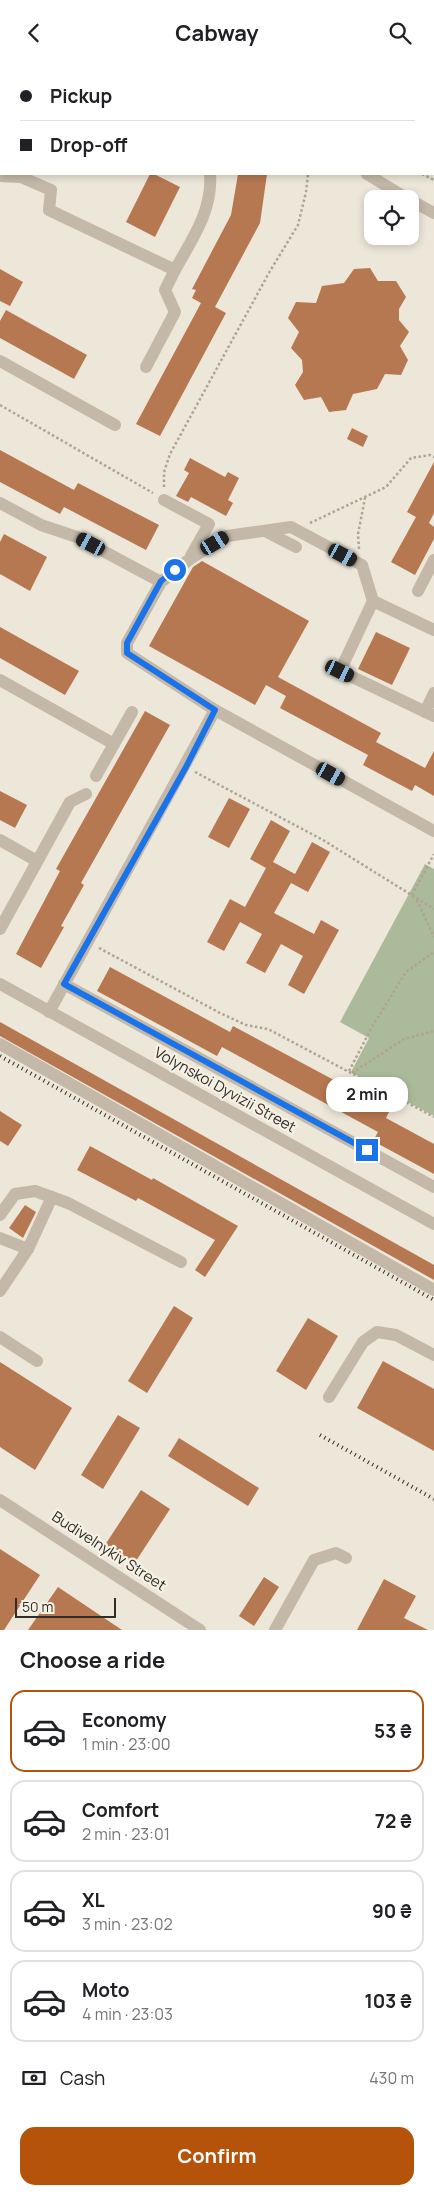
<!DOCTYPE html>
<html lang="en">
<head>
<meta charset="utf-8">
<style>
  body { margin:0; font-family:Manrope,sans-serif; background:#f2f2f2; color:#202124; height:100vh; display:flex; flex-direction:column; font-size:19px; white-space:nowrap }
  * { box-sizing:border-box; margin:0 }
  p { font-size:16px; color:#757577 }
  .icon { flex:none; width:28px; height:28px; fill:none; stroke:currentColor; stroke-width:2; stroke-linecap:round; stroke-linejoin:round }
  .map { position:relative; height:1565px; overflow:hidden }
  .details { display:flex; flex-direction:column; background:#fff; flex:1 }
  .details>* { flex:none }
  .hud { position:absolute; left:0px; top:0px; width:435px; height:110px; box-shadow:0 2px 8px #0003; display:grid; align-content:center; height:110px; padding:0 20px; background:#fff }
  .buttons { position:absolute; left:364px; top:125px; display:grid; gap:10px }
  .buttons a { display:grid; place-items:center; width:55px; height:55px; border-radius:10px; background:#fff; box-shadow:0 2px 8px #0003; font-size:25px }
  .scale { position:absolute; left:15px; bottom:12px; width:101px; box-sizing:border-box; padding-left:5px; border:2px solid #312c27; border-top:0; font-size:14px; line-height:18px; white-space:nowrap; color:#312c27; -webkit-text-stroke:4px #f6f1e5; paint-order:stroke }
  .end { position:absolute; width:22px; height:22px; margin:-11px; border:6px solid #1a73e8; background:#fff; box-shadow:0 0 0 2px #fff }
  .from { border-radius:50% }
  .bubble { position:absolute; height:35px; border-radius:15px; background:#fff; box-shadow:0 2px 8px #0003; font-size:16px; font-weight:700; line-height:35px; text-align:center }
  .car { position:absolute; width:15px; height:30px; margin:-15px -8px; border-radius:6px; box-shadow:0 0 4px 1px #0007; background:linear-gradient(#222 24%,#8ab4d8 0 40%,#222 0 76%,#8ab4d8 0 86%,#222 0) }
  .hud b { display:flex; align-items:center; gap:18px; height:48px; font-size:19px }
  .hud b+b { border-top:1px solid #e0e0e0 }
  .hud i { width:12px; height:12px; background:#202124 }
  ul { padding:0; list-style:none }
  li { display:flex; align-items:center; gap:15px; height:82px; margin:0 10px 8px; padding:0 10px; border:2px solid #e0e0e0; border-radius:15px }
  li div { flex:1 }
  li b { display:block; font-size:19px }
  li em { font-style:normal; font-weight:700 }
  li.active { border-color:#b45309 }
  li>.icon { width:45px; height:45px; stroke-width:1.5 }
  h2 { padding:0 20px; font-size:22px; line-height:60px }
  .pay { display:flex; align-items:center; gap:12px; height:55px; padding:0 20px; font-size:19px }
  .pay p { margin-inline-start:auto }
  .cta { display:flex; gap:10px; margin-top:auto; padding:10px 20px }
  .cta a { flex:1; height:58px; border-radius:15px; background:#b45309; color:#fff; font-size:20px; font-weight:700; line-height:58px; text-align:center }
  header { display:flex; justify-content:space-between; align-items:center; height:65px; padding:0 20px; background:#fff; font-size:22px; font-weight:700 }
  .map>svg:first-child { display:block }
  .green { fill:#acba9c }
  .building { fill:#b67850 }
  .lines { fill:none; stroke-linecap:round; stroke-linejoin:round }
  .path { stroke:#afa392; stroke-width:2.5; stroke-dasharray:2.5 2.5; stroke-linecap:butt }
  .minor { stroke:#c4b9a8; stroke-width:12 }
  .rail { stroke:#312c27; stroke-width:4; stroke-dasharray:1 4; stroke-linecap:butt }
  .route { stroke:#1a73e8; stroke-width:6 }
  .labels { text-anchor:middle; stroke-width:4.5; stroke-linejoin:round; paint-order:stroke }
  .street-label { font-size:15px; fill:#312c27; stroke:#f6f1e5 }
</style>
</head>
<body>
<header><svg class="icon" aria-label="back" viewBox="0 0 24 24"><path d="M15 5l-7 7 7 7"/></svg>Cabway<svg class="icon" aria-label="search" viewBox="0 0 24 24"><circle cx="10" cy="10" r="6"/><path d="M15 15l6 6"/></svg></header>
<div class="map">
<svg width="434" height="1565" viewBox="0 0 434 1565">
  <rect width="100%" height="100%" fill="#ede7da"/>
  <!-- green -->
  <polygon class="green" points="425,799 434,804 434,1051 351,1007 369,973 340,957"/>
  <!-- building -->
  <g class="building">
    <polygon points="150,109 154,109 180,122 155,172 126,157"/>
    <polygon points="238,109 267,109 260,158 215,242 226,248 160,371 136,359 201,238 192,233 196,225 192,224 231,150"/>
    <polygon points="370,203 378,216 396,216 406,232 399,244 399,255 409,267 400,281 408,295 401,310 385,309 377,324 353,329 346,345 329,347 321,332 304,335 295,320 303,307 302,295 291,283 299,267 288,253 296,237 316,238 322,221 344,218 354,204"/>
    <polygon points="0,204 23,217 10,241 0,236"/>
    <polygon points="6,245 87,290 74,314 0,273 0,256"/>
    <polygon points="352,363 368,371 363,382 347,374"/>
    <polygon points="0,385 74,425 78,418 159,460 146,485 64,442 60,449 0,417"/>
    <polygon points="190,393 225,412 228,407 239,413 228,435 233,438 226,451 191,432 188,437 176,431 189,408 184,405"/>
    <polygon points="434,397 434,448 429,458 434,462 434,474 415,510 391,497 416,452 407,447"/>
    <polygon points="4,469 47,492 30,526 0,509 0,477"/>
    <polygon points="202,496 309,556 278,612 381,668 376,677 425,703 434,686 434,731 415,720 412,726 363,700 368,690 280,643 286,631 266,620 255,640 149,581 193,502"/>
    <polygon points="0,562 79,606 65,630 0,593"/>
    <polygon points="376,567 410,583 392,620 358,604"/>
    <polygon points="145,646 170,660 81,818 84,820 61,861 64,862 41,903 16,889 60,806 56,804"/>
    <polygon points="0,726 27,740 15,763 0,755"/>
    <polygon points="229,733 250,744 229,783 208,772"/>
    <polygon points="271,755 290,766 273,797 295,809 312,777 330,787 308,827 291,818 274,848 314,869 321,855 339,865 304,929 288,920 303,891 281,879 265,908 246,898 262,869 240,857 224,886 207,877 230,834 245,842 266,803 250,794"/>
    <polygon points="110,902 230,967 233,961 390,1045 386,1053 434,1079 434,1109 373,1076 378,1067 222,982 217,991 97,926"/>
    <polygon points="0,957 434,1200 434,1215 0,971"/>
    <polygon points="0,1046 22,1060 8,1081 0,1076"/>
    <polygon points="90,1081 152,1115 153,1113 238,1161 205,1212 195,1205 215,1175 138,1133 136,1136 77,1105"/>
    <polygon points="25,1140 36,1147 23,1173 9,1163"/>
    <polygon points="174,1241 193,1253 147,1328 128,1316"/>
    <polygon points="308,1253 338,1271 306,1325 276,1306"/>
    <polygon points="383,1296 434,1324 434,1386 357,1343"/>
    <polygon points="0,1297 72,1343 35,1405 0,1382"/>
    <polygon points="118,1350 140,1363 103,1424 81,1410"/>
    <polygon points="179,1373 259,1423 248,1441 168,1391"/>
    <polygon points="141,1425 170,1444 134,1499 105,1480"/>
    <polygon points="0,1484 40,1510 4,1565 0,1565"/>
    <polygon points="264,1512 279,1522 254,1561 239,1551"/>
    <polygon points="384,1514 416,1531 404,1553 428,1565 357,1565"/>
    <polygon points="58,1522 122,1565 28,1565"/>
  </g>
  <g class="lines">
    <!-- path -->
    <g class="path">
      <polyline points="230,0 231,1"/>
      <polyline points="281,0 282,1"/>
      <polyline points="396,1 398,0"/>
      <polyline points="408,1 410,0"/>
      <polyline points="422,109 434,115"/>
      <polyline points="0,340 153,428"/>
      <polyline points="164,422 164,407 170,389 270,206 298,160 306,127 308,109"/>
      <polyline points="310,458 386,422 411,393 430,390 434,392"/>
      <polyline points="359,484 358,469 365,433"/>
      <polyline points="195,707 323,775 434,844"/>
      <polyline points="412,830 434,789"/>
      <polyline points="417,835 434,872"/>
      <polyline points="99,883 220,948 246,960 268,964 434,1052"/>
      <polyline points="349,1006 372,962 406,907 434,887"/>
      <polyline points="352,1008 404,974 434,966"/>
    </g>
    <!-- minor -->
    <g class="minor">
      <polyline points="105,0 107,1"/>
      <polyline points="251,0 252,1"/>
      <polyline points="362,1 363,0"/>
      <polyline points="367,109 408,134"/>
      <path d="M0,111L21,112L51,125L49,145L175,205C192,174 213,145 210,109"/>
      <polyline points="410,135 434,148"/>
      <polyline points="0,296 115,360"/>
      <polyline points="146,302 175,247 165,225 175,205"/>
      <polyline points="164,435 209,459 191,491"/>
      <polyline points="0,438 41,460 77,472 161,517"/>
      <polyline points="265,466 296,482"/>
      <polyline points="418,526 434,495"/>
      <polyline points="434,565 373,536 340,606 434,651"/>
      <polyline points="0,615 114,679"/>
      <polyline points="215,645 127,588 127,578 161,517 190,494 227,471 291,462 362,500 373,536"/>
      <polyline points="425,647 434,628"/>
      <polyline points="96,711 132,647"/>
      <polyline points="0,775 37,796"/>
      <polyline points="0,864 70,737 86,729"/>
      <polyline points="0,919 434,1159"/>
      <polyline points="64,919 434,1122"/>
      <polyline points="49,947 215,645 434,766"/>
      <polyline points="0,979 434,1225"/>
      <polyline points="0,1150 15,1129 35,1126 68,1138 181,1197"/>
      <polyline points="0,1173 28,1184"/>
      <polyline points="0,1226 28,1184 52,1132"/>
      <polyline points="0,1272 37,1296"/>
      <polyline points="329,1332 363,1277 377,1267 396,1270 434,1290"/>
      <polyline points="0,1435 200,1565"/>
      <polyline points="275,1565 314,1495 336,1488 346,1493"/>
    </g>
    <!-- rail -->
    <g class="rail">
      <polyline points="0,991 434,1235"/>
      <polyline points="320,1370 434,1434"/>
    </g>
  </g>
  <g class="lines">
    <!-- route -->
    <polyline class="route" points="175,505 161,516 127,578 127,588 215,645 186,702 64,919 367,1085"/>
  </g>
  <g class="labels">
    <!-- street labels -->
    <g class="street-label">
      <text transform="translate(225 1025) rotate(29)" y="5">Volynskoi Dyvizii Street</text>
      <text transform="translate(109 1486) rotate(33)" y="5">Budivelnykiv Street</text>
    </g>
  </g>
</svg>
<div class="buttons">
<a><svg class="icon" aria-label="locate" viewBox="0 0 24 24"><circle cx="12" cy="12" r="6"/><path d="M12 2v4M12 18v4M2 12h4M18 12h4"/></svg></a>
</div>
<div class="scale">50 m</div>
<i class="end from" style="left:175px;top:505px"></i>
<i class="end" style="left:367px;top:1085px"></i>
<div class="bubble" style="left:326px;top:1012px;width:82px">2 min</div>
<i class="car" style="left:215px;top:478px;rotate:59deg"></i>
<i class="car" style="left:91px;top:479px;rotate:298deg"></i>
<i class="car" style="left:343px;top:490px;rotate:118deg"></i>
<i class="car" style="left:340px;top:606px;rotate:116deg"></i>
<i class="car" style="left:331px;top:709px;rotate:119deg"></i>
<div class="hud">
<b><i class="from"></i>Pickup</b>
<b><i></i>Drop-off</b>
</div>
</div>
<section class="details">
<h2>Choose a ride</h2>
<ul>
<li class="active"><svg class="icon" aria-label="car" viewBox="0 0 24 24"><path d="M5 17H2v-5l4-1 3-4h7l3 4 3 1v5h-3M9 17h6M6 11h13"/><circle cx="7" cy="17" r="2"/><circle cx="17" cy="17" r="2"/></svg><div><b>Economy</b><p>1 min · 23:00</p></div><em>53 ₴</em></li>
<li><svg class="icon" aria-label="car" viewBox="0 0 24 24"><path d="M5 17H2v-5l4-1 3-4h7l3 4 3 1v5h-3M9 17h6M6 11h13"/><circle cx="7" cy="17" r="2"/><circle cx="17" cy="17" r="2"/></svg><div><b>Comfort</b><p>2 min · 23:01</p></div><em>72 ₴</em></li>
<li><svg class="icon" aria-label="car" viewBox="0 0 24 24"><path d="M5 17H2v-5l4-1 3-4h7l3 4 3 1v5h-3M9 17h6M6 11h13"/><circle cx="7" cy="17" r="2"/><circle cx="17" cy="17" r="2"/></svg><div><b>XL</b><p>3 min · 23:02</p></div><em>90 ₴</em></li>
<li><svg class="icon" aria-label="car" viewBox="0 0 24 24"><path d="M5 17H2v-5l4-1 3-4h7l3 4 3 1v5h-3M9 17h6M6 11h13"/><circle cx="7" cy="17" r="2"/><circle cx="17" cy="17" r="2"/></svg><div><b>Moto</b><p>4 min · 23:03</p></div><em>103 ₴</em></li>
</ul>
<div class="pay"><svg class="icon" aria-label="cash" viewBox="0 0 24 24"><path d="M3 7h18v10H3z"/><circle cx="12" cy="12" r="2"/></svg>Cash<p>430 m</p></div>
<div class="cta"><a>Confirm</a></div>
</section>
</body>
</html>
